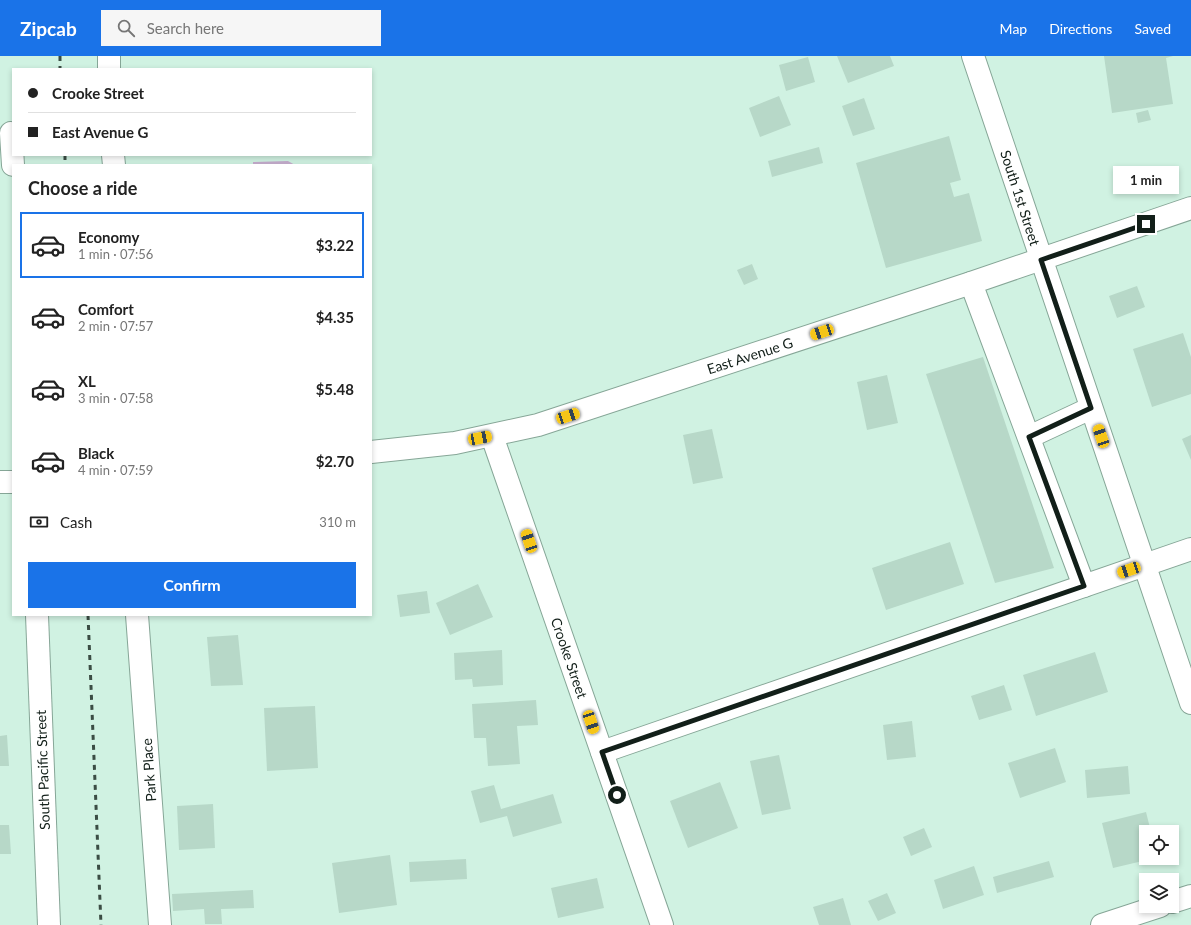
<!DOCTYPE html>
<html lang="en">
<head>
<meta charset="utf-8">
<style>
  body { margin:0; font-family:Lato,sans-serif; background:#f6f6f6; color:#222; height:100vh; display:flex; flex-direction:column; font-size:15px; white-space:nowrap }
  * { box-sizing:border-box; margin:0 }
  p { font-size:13px; color:#767676 }
  .icon { flex:none; width:22px; height:22px; fill:none; stroke:currentColor; stroke-width:2; stroke-linecap:round; stroke-linejoin:round }
  .map { position:relative; flex:1; overflow:hidden }
  .side { position:absolute; left:12px; top:108px; width:360px; height:452px; display:flex; flex-direction:column; background:#fff; border-radius:0px; box-shadow:0 2px 6px #0003 }
  .side>* { flex:none }
  .top-card { position:absolute; left:12px; top:12px; width:360px; height:88px; border-radius:0px; box-shadow:0 2px 6px #0003; display:grid; align-content:center; height:88px; padding:0 16px; background:#fff }
  .fabs { position:absolute; left:1139px; top:769px; display:grid; gap:8px }
  .fabs a { display:grid; place-items:center; width:40px; height:40px; border-radius:0px; background:#fff; box-shadow:0 2px 6px #0003; font-size:20px }
  .end { position:absolute; width:18px; height:18px; margin:-9px; border:5px solid #121f19; background:#fff; box-shadow:0 0 0 2px #fff }
  .from { border-radius:50% }
  .bubble { position:absolute; height:28px; border-radius:0px; background:#fff; box-shadow:0 2px 6px #0003; font-size:13px; font-weight:700; line-height:28px; text-align:center }
  .car { position:absolute; width:12px; height:24px; margin:-12px -6px; border-radius:5px; box-shadow:0 0 3px 1px #0007; background:linear-gradient(#f5c518 24%,#345 0 40%,#f5c518 0 76%,#345 0 86%,#f5c518 0) }
  .top-card b { display:flex; align-items:center; gap:14px; height:38px; font-size:15px }
  .top-card b+b { border-top:1px solid #e0e0e0 }
  .top-card i { width:10px; height:10px; background:#222 }
  ul { padding:0; list-style:none }
  li { display:flex; align-items:center; gap:12px; height:66px; margin:0 8px 6px; padding:0 8px; border:2px solid transparent; border-radius:0px }
  li div { flex:1 }
  li b { display:block; font-size:15px }
  li em { font-style:normal; font-weight:700 }
  li.on { border-color:#1a73e8 }
  li>.icon { width:36px; height:36px; stroke-width:1.5 }
  h2 { padding:0 16px; font-size:18px; line-height:48px }
  .pay { display:flex; align-items:center; gap:10px; height:44px; padding:0 16px; font-size:15px }
  .pay p { margin-inline-start:auto }
  .cta { display:flex; gap:8px; margin-top:auto; padding:8px 16px }
  .cta a { flex:1; height:46px; border-radius:0px; background:#1a73e8; color:#fff; font-size:16px; font-weight:700; line-height:46px; text-align:center }
  header { display:flex; align-items:center; gap:24px; box-sizing:border-box; height:56px; padding:0 20px; background:#1a73e8; color:#fff }
  header strong { font-size:19px }
  nav { display:flex; gap:22px; margin-inline-start:auto; font-size:14px }
  .search { width:280px; height:36px; background:#f6f6f6; display:flex; align-items:center; gap:10px; box-sizing:border-box; padding:0 14px; border-radius:0px; color:#767676; font-size:15px }
  .map>svg:first-child { display:block }
  .green { fill:#c5aecd }
  .building { fill:#b7d8c8 }
  .lines { fill:none; stroke-linecap:round; stroke-linejoin:round }
  .minor-casing { stroke:#86a697; stroke-width:24 }
  .minor { stroke:#fff; stroke-width:22 }
  .rail { stroke:#3b4d44; stroke-width:3; stroke-dasharray:5 5; stroke-linecap:butt }
  .route { stroke:#121f19; stroke-width:5 }
  .labels { text-anchor:middle; stroke-width:3; stroke-linejoin:round; paint-order:stroke }
  .street-label { font-size:14px; fill:#121f19; stroke:#fff }
</style>
</head>
<body>
<header>
<strong>Zipcab</strong>
<div class="search"><svg class="icon" aria-label="search" viewBox="0 0 24 24"><circle cx="10" cy="10" r="6"/><path d="M15 15l6 6"/></svg>Search here</div>
<nav><a>Map</a><a>Directions</a><a>Saved</a></nav>
</header>
<div class="map">
<svg width="1191" height="869" viewBox="0 0 1191 869">
  <rect width="100%" height="100%" fill="#d0f2e2"/>
  <!-- green -->
  <polygon class="green" points="288,105 295,109 253,109 253,106"/>
  <!-- building -->
  <g class="building">
    <polygon points="837,0 890,0 894,10 848,27"/>
    <polygon points="1104,0 1173,0 1166,2 1173,48 1112,57"/>
    <polygon points="808,1 815,26 786,35 779,9"/>
    <polygon points="779,40 791,69 760,81 749,52"/>
    <polygon points="864,42 875,73 853,80 842,50"/>
    <polygon points="1148,54 1151,64 1138,67 1136,57"/>
    <polygon points="949,80 961,124 950,127 954,141 969,137 982,185 886,212 856,107"/>
    <polygon points="819,91 823,107 772,121 768,105"/>
    <polygon points="752,208 758,223 744,229 737,214"/>
    <polygon points="1137,230 1145,251 1117,262 1109,240"/>
    <polygon points="1183,277 1191,301 1191,338 1152,351 1133,293"/>
    <polygon points="983,301 1054,512 995,527 926,318"/>
    <polygon points="887,319 898,367 867,374 857,326"/>
    <polygon points="712,373 723,422 693,428 683,379"/>
    <polygon points="1191,379 1191,404 1182,383"/>
    <polygon points="950,486 964,528 886,554 872,512"/>
    <polygon points="478,528 493,561 450,579 436,547"/>
    <polygon points="427,535 430,557 400,561 397,539"/>
    <polygon points="238,579 243,629 211,630 207,581"/>
    <polygon points="502,594 503,629 473,631 472,623 455,624 454,597"/>
    <polygon points="1095,596 1108,636 1036,660 1023,619"/>
    <polygon points="1004,629 1012,654 979,664 971,640"/>
    <polygon points="536,644 538,669 517,670 520,708 488,710 486,682 474,682 472,648"/>
    <polygon points="315,650 318,712 267,715 264,652"/>
    <polygon points="912,665 916,701 887,704 883,669"/>
    <polygon points="7,679 9,710 0,710 0,680"/>
    <polygon points="1055,692 1066,726 1020,742 1008,707"/>
    <polygon points="779,699 791,753 762,759 750,705"/>
    <polygon points="1128,710 1130,738 1087,742 1085,714"/>
    <polygon points="720,726 738,772 688,792 670,745"/>
    <polygon points="494,729 501,753 553,738 562,767 513,781 507,760 480,767 471,735"/>
    <polygon points="213,748 215,792 179,794 177,750"/>
    <polygon points="1146,756 1151,776 1146,776 1146,802 1151,803 1113,812 1102,767"/>
    <polygon points="0,769 9,769 11,798 0,798"/>
    <polygon points="924,772 932,791 911,800 903,781"/>
    <polygon points="390,799 397,849 339,857 332,807"/>
    <polygon points="466,803 467,823 410,826 409,806"/>
    <polygon points="1049,805 1054,821 997,837 993,821"/>
    <polygon points="974,810 984,839 943,853 934,824"/>
    <polygon points="597,822 604,852 558,862 551,832"/>
    <polygon points="253,834 254,852 221,853 222,868 205,868 204,853 173,855 172,838"/>
    <polygon points="887,837 896,857 878,865 868,845"/>
    <polygon points="843,842 851,869 819,869 813,851"/>
  </g>
  <g class="lines">
    <!-- minor casing -->
    <g class="minor-casing">
      <g id="minor">
        <polyline points="109,0 109,13"/>
        <polyline points="973,0 1191,647"/>
        <polyline points="11,77 13,109"/>
        <polyline points="113,99 114,109"/>
        <polyline points="971,227 1084,530"/>
        <polyline points="492,380 662,869"/>
        <polyline points="1029,381 1091,352"/>
        <polyline points="371,396 455,387 538,369 971,227 1191,152"/>
        <polyline points="0,426 13,426"/>
        <polyline points="37,559 49,869"/>
        <polyline points="137,559 160,869"/>
        <polyline points="602,696 1191,493"/>
        <polyline points="1172,846 1191,840"/>
        <polyline points="1102,869 1160,850"/>
      </g>
    </g>
    <!-- minor -->
    <use href="#minor" class="minor"/>
    <!-- rail -->
    <g class="rail">
      <polyline points="60,0 60,13"/>
      <polyline points="65,99 65,109"/>
      <polyline points="88,559 101,869"/>
    </g>
  </g>
  <g class="lines">
    <!-- route -->
    <polyline class="route" points="617,739 602,696 1084,530 1029,381 1091,352 1041,204 1146,168"/>
  </g>
  <g class="labels">
    <!-- street labels -->
    <g class="street-label">
      <text transform="translate(1020 142) rotate(72)" y="5">South 1st Street</text>
      <text transform="translate(750 300) rotate(-18)" y="5">East Avenue G</text>
      <text transform="translate(569 602) rotate(71)" y="5">Crooke Street</text>
      <text transform="translate(43 714) rotate(-92)" y="5">South Pacific Street</text>
      <text transform="translate(149 714) rotate(-94)" y="5">Park Place</text>
    </g>
  </g>
</svg>
<div class="fabs">
<a><svg class="icon" aria-label="locate" viewBox="0 0 24 24"><circle cx="12" cy="12" r="6"/><path d="M12 2v4M12 18v4M2 12h4M18 12h4"/></svg></a>
<a><svg class="icon" aria-label="layers" viewBox="0 0 24 24"><path d="M12 4l9 5-9 5-9-5zM3 14l9 5 9-5"/></svg></a>
</div>
<i class="end from" style="left:617px;top:739px"></i>
<i class="end" style="left:1146px;top:168px"></i>
<div class="bubble" style="left:1113px;top:110px;width:66px">1 min</div>
<i class="car" style="left:822px;top:276px;rotate:252deg"></i>
<i class="car" style="left:568px;top:360px;rotate:72deg"></i>
<i class="car" style="left:1101px;top:380px;rotate:341deg"></i>
<i class="car" style="left:480px;top:382px;rotate:79deg"></i>
<i class="car" style="left:529px;top:485px;rotate:341deg"></i>
<i class="car" style="left:1129px;top:514px;rotate:251deg"></i>
<i class="car" style="left:591px;top:666px;rotate:161deg"></i>
<div class="top-card">
<b><i class="from"></i>Crooke Street</b>
<b><i></i>East Avenue G</b>
</div>
<section class="side">
<h2>Choose a ride</h2>
<ul>
<li class="on"><svg class="icon" aria-label="car" viewBox="0 0 24 24"><path d="M5 17H2v-5l4-1 3-4h7l3 4 3 1v5h-3M9 17h6M6 11h13"/><circle cx="7" cy="17" r="2"/><circle cx="17" cy="17" r="2"/></svg><div><b>Economy</b><p>1 min · 07:56</p></div><em>$3.22</em></li>
<li><svg class="icon" aria-label="car" viewBox="0 0 24 24"><path d="M5 17H2v-5l4-1 3-4h7l3 4 3 1v5h-3M9 17h6M6 11h13"/><circle cx="7" cy="17" r="2"/><circle cx="17" cy="17" r="2"/></svg><div><b>Comfort</b><p>2 min · 07:57</p></div><em>$4.35</em></li>
<li><svg class="icon" aria-label="car" viewBox="0 0 24 24"><path d="M5 17H2v-5l4-1 3-4h7l3 4 3 1v5h-3M9 17h6M6 11h13"/><circle cx="7" cy="17" r="2"/><circle cx="17" cy="17" r="2"/></svg><div><b>XL</b><p>3 min · 07:58</p></div><em>$5.48</em></li>
<li><svg class="icon" aria-label="car" viewBox="0 0 24 24"><path d="M5 17H2v-5l4-1 3-4h7l3 4 3 1v5h-3M9 17h6M6 11h13"/><circle cx="7" cy="17" r="2"/><circle cx="17" cy="17" r="2"/></svg><div><b>Black</b><p>4 min · 07:59</p></div><em>$2.70</em></li>
</ul>
<div class="pay"><svg class="icon" aria-label="cash" viewBox="0 0 24 24"><path d="M3 7h18v10H3z"/><circle cx="12" cy="12" r="2"/></svg>Cash<p>310 m</p></div>
<div class="cta"><a>Confirm</a></div>
</section>
</div>
</body>
</html>
